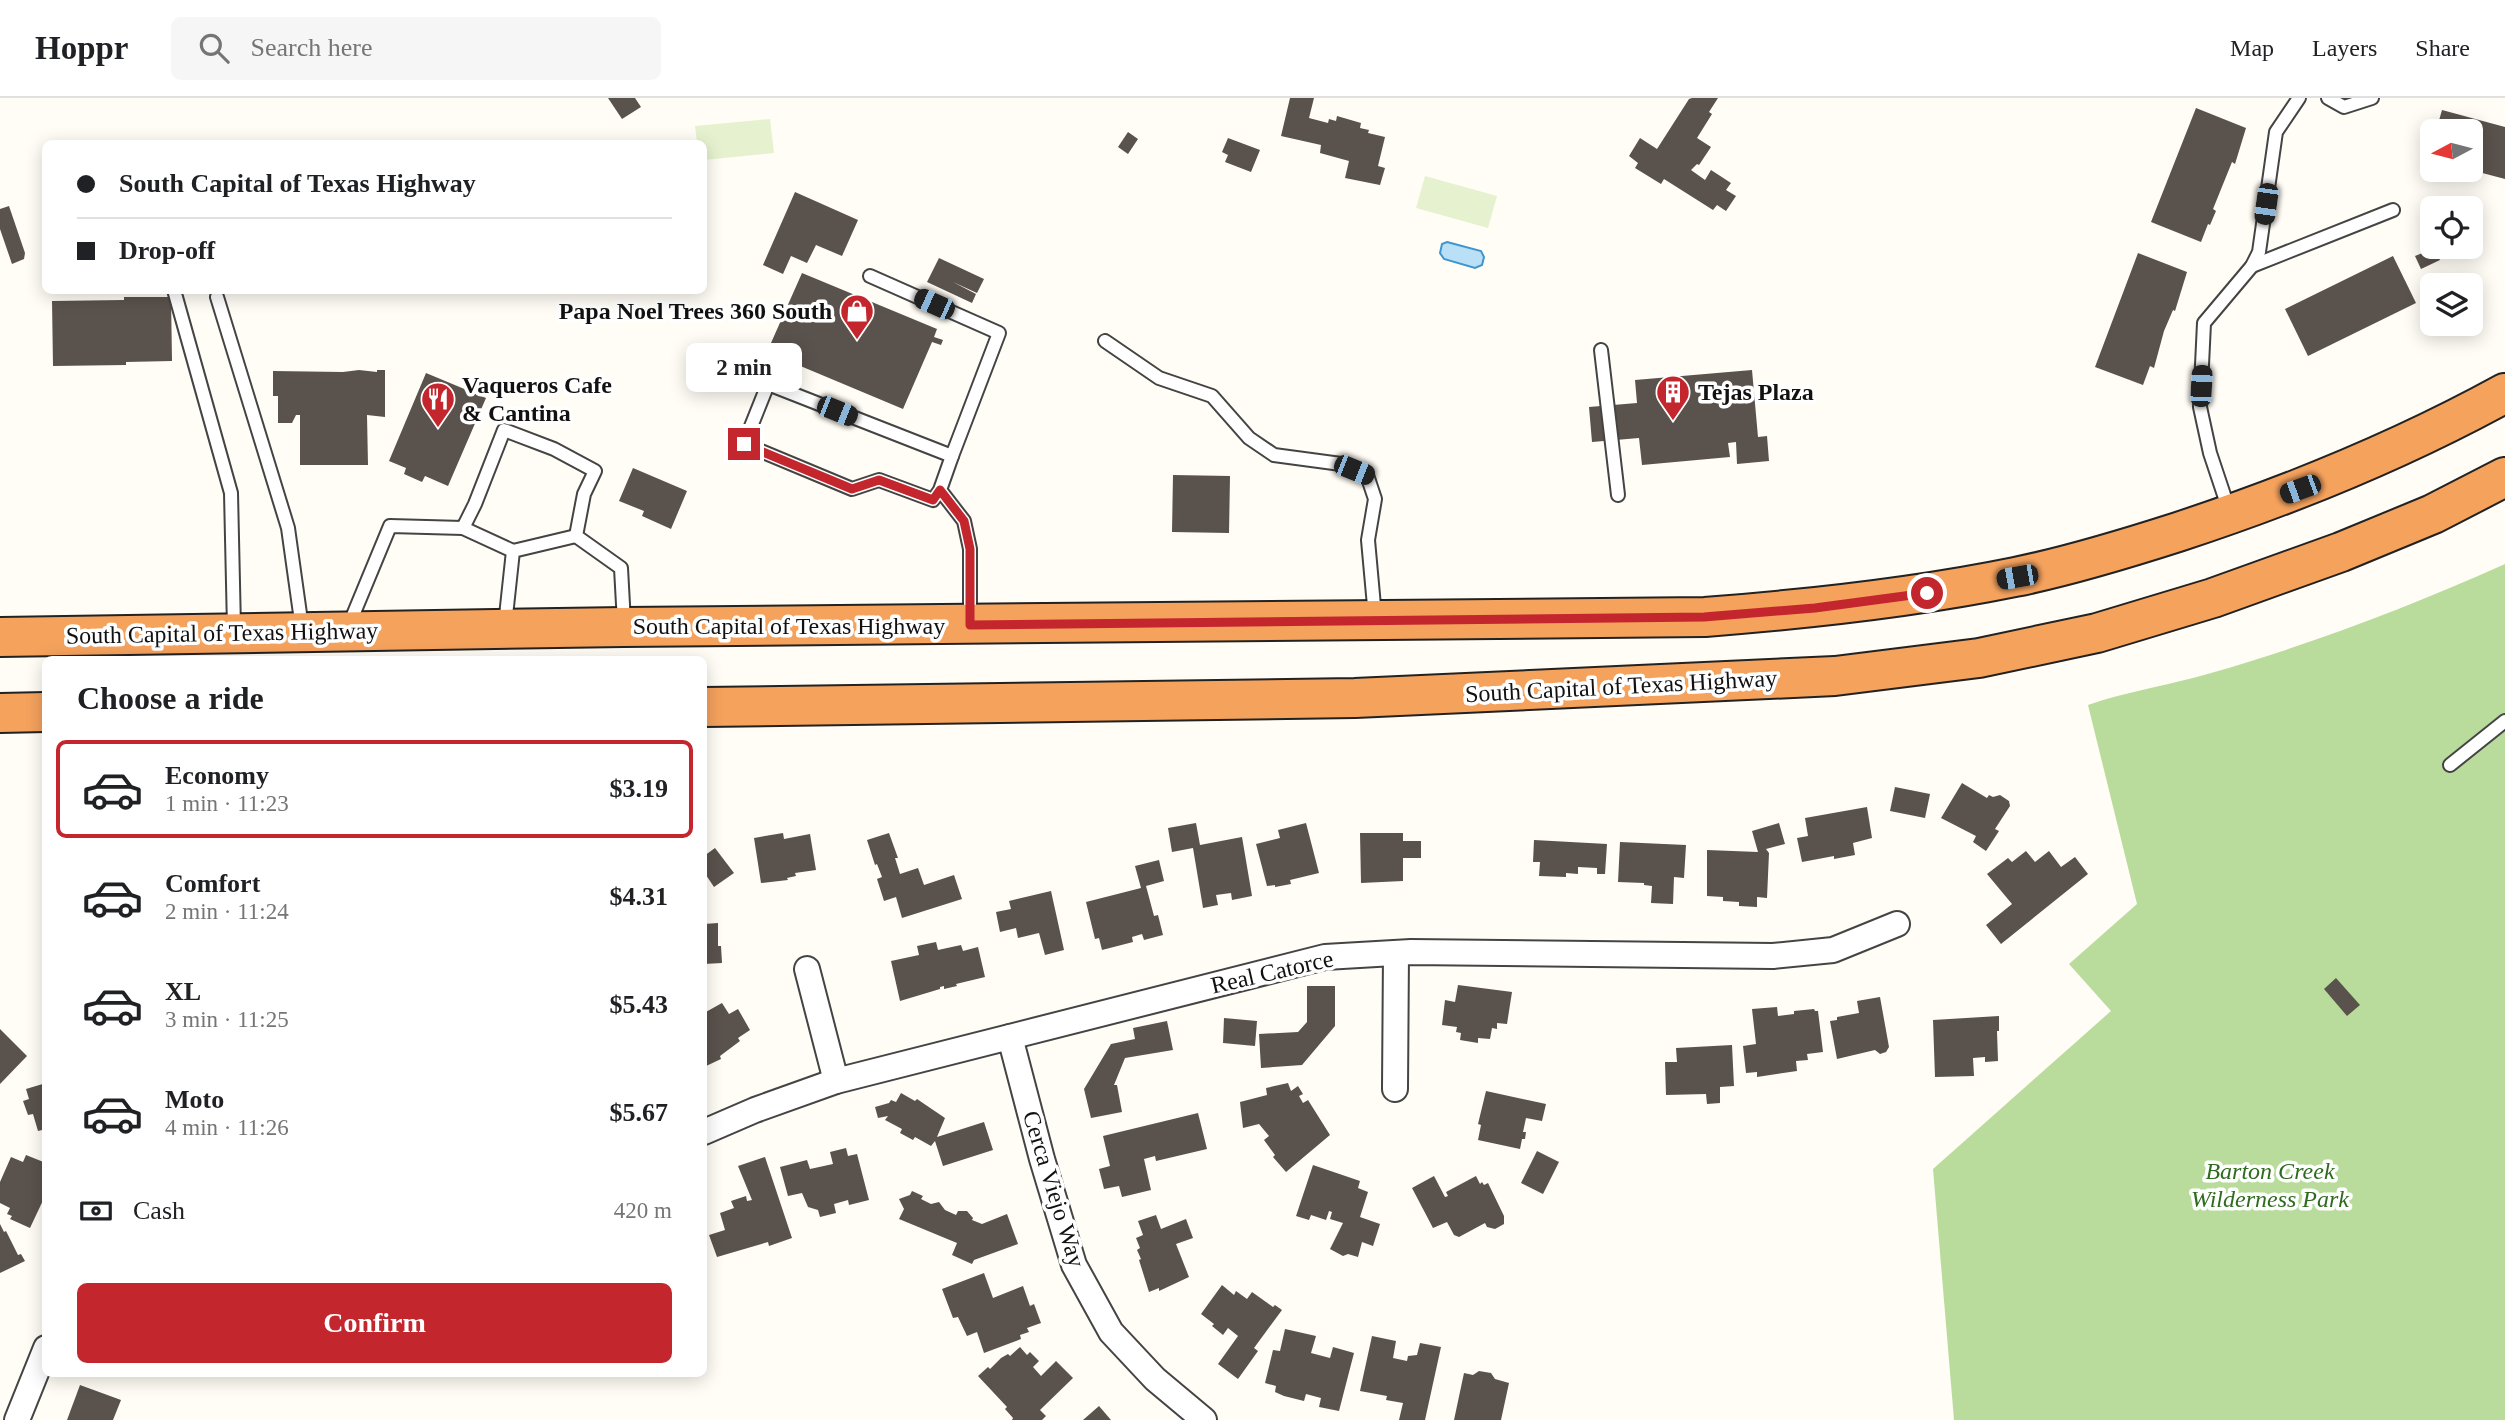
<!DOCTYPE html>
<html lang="en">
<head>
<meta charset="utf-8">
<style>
  body { margin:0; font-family:"Times New Roman",serif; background:#f6f6f6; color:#202124; height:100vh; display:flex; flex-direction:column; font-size:26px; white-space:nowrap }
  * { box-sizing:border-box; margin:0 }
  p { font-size:23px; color:#757577 }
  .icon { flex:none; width:38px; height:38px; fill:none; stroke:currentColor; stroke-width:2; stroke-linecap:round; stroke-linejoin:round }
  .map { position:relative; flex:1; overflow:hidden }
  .sheet { position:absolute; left:42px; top:558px; width:665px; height:721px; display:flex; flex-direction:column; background:#fff; border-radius:10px; box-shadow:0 4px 18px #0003 }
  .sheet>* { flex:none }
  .banner { position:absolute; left:42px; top:42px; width:665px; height:154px; border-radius:10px; box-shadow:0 4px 18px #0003; display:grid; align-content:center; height:154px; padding:0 35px; background:#fff }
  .needle { width:46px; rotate:263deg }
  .fabs { position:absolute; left:2420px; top:21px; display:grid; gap:14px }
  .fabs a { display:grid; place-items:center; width:63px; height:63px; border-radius:10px; background:#fff; box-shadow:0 4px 18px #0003; font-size:35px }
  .end { position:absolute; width:32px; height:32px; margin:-16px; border:9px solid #c4262e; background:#fff; box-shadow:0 0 0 4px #fff }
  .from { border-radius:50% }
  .bubble { position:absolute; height:49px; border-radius:10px; background:#fff; box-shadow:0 4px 18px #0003; font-size:23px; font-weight:700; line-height:49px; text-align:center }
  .car { position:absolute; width:21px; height:42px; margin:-21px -10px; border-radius:9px; box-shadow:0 0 5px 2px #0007; background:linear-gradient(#222 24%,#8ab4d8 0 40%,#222 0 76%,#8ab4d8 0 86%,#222 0) }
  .banner b { display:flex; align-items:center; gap:24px; height:66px; font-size:26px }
  .banner b+b { border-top:2px solid #e0e0e0 }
  .banner i { width:18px; height:18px; background:#202124 }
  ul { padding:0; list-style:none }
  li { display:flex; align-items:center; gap:21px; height:98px; margin:0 14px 10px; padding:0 21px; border:4px solid transparent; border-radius:10px }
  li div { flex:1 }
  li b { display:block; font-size:26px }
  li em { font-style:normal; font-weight:700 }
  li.selected { border-color:#c4262e }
  li>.icon { width:63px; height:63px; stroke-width:1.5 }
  h2 { padding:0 35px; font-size:32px; line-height:84px }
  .pay { display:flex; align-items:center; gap:18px; height:77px; padding:0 35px; font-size:26px }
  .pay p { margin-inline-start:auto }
  .action { display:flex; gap:14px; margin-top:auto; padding:14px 35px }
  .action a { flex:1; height:80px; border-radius:10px; background:#c4262e; color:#fff; font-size:28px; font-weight:700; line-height:80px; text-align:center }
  header { display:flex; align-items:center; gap:42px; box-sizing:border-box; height:98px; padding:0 35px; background:#fff; border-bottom:2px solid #e0e0e0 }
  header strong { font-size:33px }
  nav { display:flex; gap:38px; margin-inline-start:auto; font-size:24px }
  .search { width:490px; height:63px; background:#f6f6f6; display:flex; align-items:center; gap:18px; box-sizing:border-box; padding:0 24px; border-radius:10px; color:#757577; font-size:26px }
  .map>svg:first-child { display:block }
  .forest { fill:#b9dc9c }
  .pitch { fill:#e6f2cf }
  .water { fill:#b9e0f7; stroke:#3f96cf; stroke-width:2 }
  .building { fill:#5a524d }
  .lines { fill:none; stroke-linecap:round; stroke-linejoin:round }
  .lane-casing { stroke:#444; stroke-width:16 }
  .street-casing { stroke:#444; stroke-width:28 }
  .highway-casing { stroke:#222; stroke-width:42 }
  .lane { stroke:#fff; stroke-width:12 }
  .street { stroke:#fff; stroke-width:24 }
  .highway { stroke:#f5a25d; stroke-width:38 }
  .route { stroke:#c4262e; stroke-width:9 }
  .labels { text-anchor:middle; stroke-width:7; stroke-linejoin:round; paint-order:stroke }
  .poi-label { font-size:24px; font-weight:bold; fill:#111; stroke:#fff; text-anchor:start }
  .street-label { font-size:24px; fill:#111; stroke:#fff }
  .park-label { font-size:24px; font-style:italic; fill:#2f6b1f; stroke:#fff }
</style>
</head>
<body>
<header>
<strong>Hoppr</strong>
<div class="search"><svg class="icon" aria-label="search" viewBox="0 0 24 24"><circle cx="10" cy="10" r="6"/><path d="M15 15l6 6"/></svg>Search here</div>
<nav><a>Map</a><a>Layers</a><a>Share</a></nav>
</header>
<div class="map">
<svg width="2505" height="1322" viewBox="0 0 2505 1322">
  <rect width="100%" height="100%" fill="#fffdf5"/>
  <!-- forest -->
  <path class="forest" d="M2505,466V1322H1954L1933,1071L2111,913L2069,866L2137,806L2088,607C2128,593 2171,587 2211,575C2312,546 2409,509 2505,466Z"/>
  <!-- pitch -->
  <g class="pitch">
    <polygon points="770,21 774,55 704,62 704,46 697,45 695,28"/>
    <polygon points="1425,78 1497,98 1488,130 1416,110"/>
  </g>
  <!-- water -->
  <polygon class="water" points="1447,144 1481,153 1484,159 1482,167 1475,170 1444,161 1440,155 1442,146"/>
  <!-- building -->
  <g class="building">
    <polygon points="608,0 635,0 641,9 622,21"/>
    <polygon points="1290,0 1314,0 1309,20 1328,25 1329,21 1336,23 1337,18 1361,25 1360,30 1369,32 1368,35 1385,39 1378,68 1385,70 1380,87 1345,80 1349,63 1320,55 1321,47 1281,38"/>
    <polygon points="1692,0 1718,0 1709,14 1712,16 1697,40 1711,49 1699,67 1697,66 1691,72 1705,82 1711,72 1731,85 1726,92 1736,98 1726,113 1717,107 1713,112 1664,81 1661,86 1635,70 1638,65 1629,58 1640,40 1657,51 1689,1"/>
    <polygon points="2196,10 2246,30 2235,66 2232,64 2213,111 2216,113 2210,127 2208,126 2201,144 2151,124"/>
    <polygon points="2442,12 2505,29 2505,81 2471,72 2471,33 2436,33"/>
    <polygon points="1128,34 1138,41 1128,56 1118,49"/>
    <polygon points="1228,40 1260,52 1251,74 1225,64 1228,57 1222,54"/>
    <polygon points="795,94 858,122 842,158 816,147 807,165 791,158 783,176 763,167"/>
    <polygon points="9,108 25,155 24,161 12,166 0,131 0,111"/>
    <polygon points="2435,150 2440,162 2421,171 2415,158"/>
    <polygon points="2138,155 2187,174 2175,213 2173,212 2164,233 2154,270 2150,268 2143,287 2095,269"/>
    <polygon points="2393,158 2416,205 2308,258 2285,211"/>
    <polygon points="939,160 984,181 977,195 953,184 976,196 972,205 927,184"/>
    <polygon points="802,175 937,231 934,239 943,242 941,247 932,244 903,311 767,254"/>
    <polygon points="124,199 171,199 172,263 126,264 126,267 53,268 52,203 124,202"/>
    <polygon points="359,272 377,274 377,272 385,272 385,319 367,317 368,367 300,367 300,317 296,317 292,325 278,325 278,298 273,298 273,273 343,274"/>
    <polygon points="1752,272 1758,339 1767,338 1769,363 1737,366 1736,344 1728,345 1730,359 1642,367 1639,340 1592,344 1589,309 1637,305 1635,282"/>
    <polygon points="426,275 486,300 448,388 425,378 422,384 404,376 406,370 389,363"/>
    <polygon points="633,370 687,393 671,431 642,418 644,413 619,403"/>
    <polygon points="1173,377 1230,378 1229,435 1172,434"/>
    <polygon points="1962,685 1987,700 1989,697 1993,699 2000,697 2009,703 2010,708 1995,731 1999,733 1986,753 1973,744 1976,738 1941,720"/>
    <polygon points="1895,689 1930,696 1925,720 1890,713"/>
    <polygon points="1867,709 1872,740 1853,745 1855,757 1834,761 1834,758 1802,764 1797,740 1808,738 1805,720"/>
    <polygon points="1196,725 1200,747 1242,739 1252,798 1232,802 1231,795 1216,797 1218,807 1203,810 1193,750 1172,754 1168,730"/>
    <polygon points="1306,725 1319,775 1290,782 1291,786 1275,789 1275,787 1267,788 1256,746 1280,740 1278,732"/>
    <polygon points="1779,725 1785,746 1766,751 1769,755 1767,800 1757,799 1757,809 1739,808 1739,804 1723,803 1723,799 1707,798 1707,752 1758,754 1752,733"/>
    <polygon points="783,735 784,741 810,736 816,772 795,775 796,778 787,780 788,782 761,785 754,740"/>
    <polygon points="889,735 898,760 895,760 900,776 918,770 924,787 954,777 962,801 902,820 896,799 884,803 877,781 882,779 877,766 875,767 867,742"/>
    <polygon points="1360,735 1403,735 1403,743 1421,743 1421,760 1403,760 1403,783 1361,785"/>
    <polygon points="1534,742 1607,746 1605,776 1597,776 1597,770 1578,769 1578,776 1566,775 1566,779 1539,778 1540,764 1533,764"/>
    <polygon points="1620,744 1686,747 1684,780 1674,779 1673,806 1651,805 1652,788 1644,787 1644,785 1618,784"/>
    <polygon points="715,750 734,775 714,789 704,774 704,758"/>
    <polygon points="2026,753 2035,764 2049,753 2061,769 2075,759 2088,776 2001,846 1986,827 2012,806 1987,776 2008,760 2012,764"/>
    <polygon points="1159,762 1164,783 1146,788 1154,818 1158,817 1163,837 1144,842 1142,836 1132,839 1133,844 1102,852 1099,840 1095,841 1086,804 1141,790 1135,768"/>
    <polygon points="1051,793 1064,852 1045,857 1039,835 1018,840 1016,830 1000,834 996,814 1011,811 1009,803"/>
    <polygon points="718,825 718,848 721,848 722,865 704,866 704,826"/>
    <polygon points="936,844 938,852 961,847 963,853 978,849 985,879 956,886 957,888 944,891 944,888 940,889 940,891 900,903 891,863 919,857 917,848"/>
    <polygon points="2336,880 2360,907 2347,918 2324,891"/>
    <polygon points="1458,887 1512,894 1507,926 1497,925 1497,931 1492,930 1490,941 1478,940 1478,945 1460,942 1461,935 1456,934 1457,929 1442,927 1445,902 1455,904"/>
    <polygon points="1307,888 1335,888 1335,928 1302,967 1261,970 1259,936 1298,934 1307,924"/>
    <polygon points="1880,899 1889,949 1886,954 1880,956 1875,952 1837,961 1830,923 1837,922 1837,919 1859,915 1857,903"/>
    <polygon points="722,905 729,916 738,911 750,932 738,940 740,943 720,958 721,961 704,969 704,915"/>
    <polygon points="1777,909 1778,918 1794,916 1794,913 1814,911 1815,913 1818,913 1823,954 1807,956 1808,962 1796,963 1797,973 1757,979 1757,974 1746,975 1743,948 1756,946 1752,911"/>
    <polygon points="1999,918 1999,933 1997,933 1998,963 1985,964 1985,959 1973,960 1974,978 1935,979 1933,922"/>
    <polygon points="1224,920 1257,923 1255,948 1223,945"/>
    <polygon points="1167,923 1173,952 1125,960 1114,987 1117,987 1122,1014 1091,1020 1084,991 1111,946 1135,941 1133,930"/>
    <polygon points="0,931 27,958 0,986"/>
    <polygon points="1732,947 1734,988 1720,989 1720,1005 1707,1006 1706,996 1666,997 1665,964 1677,964 1676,950"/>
    <polygon points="46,985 46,1031 38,1033 33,1016 28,1017 23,1003 29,1001 26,991"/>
    <polygon points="1288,985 1291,993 1298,988 1303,996 1299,998 1303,1005 1308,1002 1330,1037 1286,1074 1273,1059 1275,1057 1264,1042 1269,1038 1259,1026 1243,1030 1240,1004 1267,997 1266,990"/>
    <polygon points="1486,993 1546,1006 1542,1023 1526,1020 1523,1034 1526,1034 1525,1041 1522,1041 1520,1051 1478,1042 1481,1027 1478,1026"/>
    <polygon points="901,995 915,1003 917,1001 945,1020 937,1039 984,1024 993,1052 943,1068 935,1043 931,1048 915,1039 913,1042 900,1035 902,1031 885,1022 888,1018 878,1020 875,1009 889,1005 891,1002 896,1004"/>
    <polygon points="1198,1015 1207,1051 1156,1063 1155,1058 1144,1061 1151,1092 1122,1099 1119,1088 1104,1091 1099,1071 1110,1068 1103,1038"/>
    <polygon points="846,1050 848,1058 857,1056 869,1102 849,1107 848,1102 834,1106 836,1115 820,1119 818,1112 808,1109 802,1095 788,1098 780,1069 807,1062 810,1071 833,1066 830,1054"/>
    <polygon points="1537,1053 1559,1064 1543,1096 1521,1085"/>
    <polygon points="26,1057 46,1065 46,1096 30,1130 10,1121 12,1118 7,1116 10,1110 0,1105 0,1084 11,1059 23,1064"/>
    <polygon points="765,1059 792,1140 769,1148 768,1144 717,1159 709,1137 725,1132 720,1115 734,1110 731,1103 746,1098 747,1103 752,1102 738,1068"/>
    <polygon points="1313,1067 1360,1083 1358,1090 1368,1094 1360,1119 1380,1126 1373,1148 1362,1144 1358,1159 1348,1156 1343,1158 1330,1151 1343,1125 1330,1121 1332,1114 1329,1113 1326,1122 1311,1117 1309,1122 1296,1118"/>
    <polygon points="1434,1078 1445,1099 1448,1098 1446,1094 1476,1078 1480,1086 1482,1084 1484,1087 1488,1085 1504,1118 1504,1126 1495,1131 1487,1129 1485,1125 1459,1139 1454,1137 1447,1124 1433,1130 1412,1090"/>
    <polygon points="912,1093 923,1098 921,1101 931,1106 939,1104 945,1112 956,1117 958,1113 967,1113 973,1120 972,1122 982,1126 1007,1116 1018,1146 974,1162 972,1166 952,1157 957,1145 899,1121 904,1111 899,1101 910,1097"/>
    <polygon points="1156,1117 1161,1131 1186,1121 1193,1140 1176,1146 1189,1179 1159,1193 1159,1190 1149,1194 1139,1162 1141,1161 1137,1152 1140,1150 1136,1140 1143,1137 1138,1123"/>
    <polygon points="0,1126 4,1134 6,1133 18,1157 21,1156 25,1163 0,1175"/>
    <polygon points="984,1175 993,1200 1023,1188 1030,1208 1034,1206 1041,1225 1027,1230 1029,1234 1020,1237 1021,1241 984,1255 977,1234 967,1238 958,1219 953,1220 942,1191"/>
    <polygon points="1222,1187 1234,1197 1236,1193 1247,1201 1252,1194 1273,1209 1275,1207 1282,1212 1254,1250 1258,1253 1238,1281 1218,1266 1238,1238 1228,1230 1223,1237 1212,1228 1214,1226 1201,1216"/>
    <polygon points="1285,1231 1316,1238 1311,1255 1330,1260 1333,1249 1354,1255 1339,1313 1319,1309 1321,1300 1306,1296 1304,1303 1284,1298 1275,1294 1276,1288 1265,1285 1273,1252 1280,1253"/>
    <polygon points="1372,1238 1396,1243 1393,1260 1407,1263 1408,1258 1417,1257 1420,1245 1441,1249 1425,1322 1399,1322 1403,1305 1386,1302 1387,1298 1360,1293"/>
    <polygon points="1020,1249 1027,1257 1030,1254 1039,1263 1033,1269 1041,1278 1056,1263 1073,1280 1040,1312 1046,1318 1042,1322 1012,1322 1013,1320 1005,1311 1007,1309 978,1278 988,1269 990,1271 1001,1260 1008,1256 1010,1258"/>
    <polygon points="1479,1273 1491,1275 1495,1281 1509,1285 1501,1322 1454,1322 1464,1275 1473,1277"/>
    <polygon points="80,1287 121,1302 113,1322 67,1322"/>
    <polygon points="1099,1308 1111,1322 1083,1322"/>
  </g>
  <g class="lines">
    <!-- lane casing -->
    <g class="lane-casing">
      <g id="lane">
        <polyline points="2328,0 2344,9 2372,0"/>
        <polyline points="2252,168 2393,112"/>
        <polyline points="870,178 999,235 952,358"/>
        <polyline points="174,192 231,395 234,530"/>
        <polyline points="217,199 288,430 302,530"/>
        <polyline points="1105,243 1159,280 1212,298 1249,340 1274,357 1341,366 1367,377 1375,401 1368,442 1375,519"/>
        <polyline points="1601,252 1618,397"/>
        <polyline points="940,392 933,402 879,382 852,391 744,346 768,286 952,358 940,392 964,423 970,451 970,523"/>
        <polyline points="2229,412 2210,355 2200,309 2204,225 2252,168 2259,154 2276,34 2299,0"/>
        <polyline points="463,430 513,453"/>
        <polyline points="349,527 390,428 463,430 475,406 504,332 554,351 595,373 584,396 576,438 621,470 624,525"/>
        <polyline points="505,527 513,453 576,438"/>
        <polyline points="2450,667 2505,623"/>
      </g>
    </g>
    <!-- street casing -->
    <g class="street-casing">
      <g id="street">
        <polyline points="807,871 836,983"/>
        <polyline points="1010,939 1042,1061 1074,1167 1111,1234 1155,1281 1204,1322"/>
        <polyline points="1395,991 1396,855"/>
        <polyline points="704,1034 755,1012 836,983 1325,859 1411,854 1773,858 1833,852 1897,826"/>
        <polyline points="17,1322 46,1250"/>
      </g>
    </g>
    <!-- highway casing -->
    <g class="highway-casing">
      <g id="highway">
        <path d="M0,539L624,529L1705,519C1809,511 1912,500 2015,479C2070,468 2125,451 2178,434C2291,397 2401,352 2505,295"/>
        <polyline points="704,609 1355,600 1835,578 1979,560 2097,535 2213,500 2341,454 2433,416 2505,379"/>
        <polyline points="0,615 46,614"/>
      </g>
    </g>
    <!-- lane -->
    <use href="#lane" class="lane"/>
    <!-- street -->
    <use href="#street" class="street"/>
    <!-- highway -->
    <use href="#highway" class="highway"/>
  </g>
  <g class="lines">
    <!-- route -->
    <polyline class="route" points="744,346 852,391 879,382 933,402 940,392 964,423 970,451 970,527 1704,519 1815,510 1927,495"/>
  </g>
  <!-- icons -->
  <defs>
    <g id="shop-pin" transform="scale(1.75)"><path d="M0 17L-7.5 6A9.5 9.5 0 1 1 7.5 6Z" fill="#c4262e" stroke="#fff"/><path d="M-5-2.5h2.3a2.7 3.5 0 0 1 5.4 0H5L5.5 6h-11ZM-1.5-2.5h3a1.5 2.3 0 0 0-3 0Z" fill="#fff"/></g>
    <g id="building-pin" transform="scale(1.75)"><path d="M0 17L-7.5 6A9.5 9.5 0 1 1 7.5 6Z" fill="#c4262e" stroke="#fff"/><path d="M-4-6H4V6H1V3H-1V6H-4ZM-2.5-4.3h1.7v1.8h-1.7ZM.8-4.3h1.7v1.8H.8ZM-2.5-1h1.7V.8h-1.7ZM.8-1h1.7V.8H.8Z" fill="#fff"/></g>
    <g id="restaurant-pin" transform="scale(1.75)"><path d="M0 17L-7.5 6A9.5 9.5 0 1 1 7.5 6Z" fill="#c4262e" stroke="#fff"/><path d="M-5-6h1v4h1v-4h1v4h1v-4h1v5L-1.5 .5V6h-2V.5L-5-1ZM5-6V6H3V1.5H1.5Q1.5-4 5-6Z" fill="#fff"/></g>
  </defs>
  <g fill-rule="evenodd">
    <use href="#shop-pin" x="857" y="213"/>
    <use href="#building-pin" x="1673" y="294"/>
    <use href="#restaurant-pin" x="438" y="301"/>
  </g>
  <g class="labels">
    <!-- poi labels -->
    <g class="poi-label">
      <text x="832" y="221" text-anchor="end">Papa Noel Trees 360 South</text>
      <text x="462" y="295">Vaqueros Cafe<tspan x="462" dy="28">&amp; Cantina</tspan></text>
      <text x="1698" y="302">Tejas Plaza</text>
    </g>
    <!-- street labels -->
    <g class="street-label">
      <text x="789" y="536">South Capital of Texas Highway</text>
      <text transform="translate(222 535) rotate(-1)" y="8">South Capital of Texas Highway</text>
      <text transform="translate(1621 588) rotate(-3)" y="8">South Capital of Texas Highway</text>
      <text transform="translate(1272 874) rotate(-13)" y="8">Real Catorce</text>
      <text transform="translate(1054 1091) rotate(73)" y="8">Cerca Viejo Way</text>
    </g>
    <!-- park labels -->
    <g class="park-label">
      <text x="2270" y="1081">Barton Creek<tspan x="2270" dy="28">Wilderness Park</tspan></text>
    </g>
  </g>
</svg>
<div class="fabs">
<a><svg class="needle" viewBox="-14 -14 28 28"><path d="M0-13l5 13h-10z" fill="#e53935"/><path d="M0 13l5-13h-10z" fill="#757577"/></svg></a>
<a><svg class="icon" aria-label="locate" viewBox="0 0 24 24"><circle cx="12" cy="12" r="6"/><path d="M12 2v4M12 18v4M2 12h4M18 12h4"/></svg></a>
<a><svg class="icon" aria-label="layers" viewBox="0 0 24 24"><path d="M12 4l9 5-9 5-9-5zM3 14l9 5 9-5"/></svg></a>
</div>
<i class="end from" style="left:1927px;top:495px"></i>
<i class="end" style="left:744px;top:346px"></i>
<div class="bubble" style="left:686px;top:245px;width:116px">2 min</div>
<i class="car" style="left:2266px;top:106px;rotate:188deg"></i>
<i class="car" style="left:934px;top:206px;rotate:294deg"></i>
<i class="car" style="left:2201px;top:288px;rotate:3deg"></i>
<i class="car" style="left:837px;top:313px;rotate:112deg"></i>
<i class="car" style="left:1354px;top:372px;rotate:112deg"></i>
<i class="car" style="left:2300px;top:391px;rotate:250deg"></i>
<i class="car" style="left:2017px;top:479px;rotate:260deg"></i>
<div class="banner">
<b><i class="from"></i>South Capital of Texas Highway</b>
<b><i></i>Drop-off</b>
</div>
<section class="sheet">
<h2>Choose a ride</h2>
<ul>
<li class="selected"><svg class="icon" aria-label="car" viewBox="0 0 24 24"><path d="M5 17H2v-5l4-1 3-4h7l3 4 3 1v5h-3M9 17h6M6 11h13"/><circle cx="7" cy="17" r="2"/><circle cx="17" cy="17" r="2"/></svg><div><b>Economy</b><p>1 min · 11:23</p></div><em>$3.19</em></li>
<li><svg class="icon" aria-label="car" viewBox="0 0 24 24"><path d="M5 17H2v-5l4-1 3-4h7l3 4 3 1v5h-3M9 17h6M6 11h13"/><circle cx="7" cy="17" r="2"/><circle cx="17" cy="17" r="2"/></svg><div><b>Comfort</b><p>2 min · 11:24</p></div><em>$4.31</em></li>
<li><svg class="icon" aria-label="car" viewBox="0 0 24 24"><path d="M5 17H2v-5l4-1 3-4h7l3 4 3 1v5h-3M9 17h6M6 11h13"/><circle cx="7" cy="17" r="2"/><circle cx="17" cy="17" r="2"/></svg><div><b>XL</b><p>3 min · 11:25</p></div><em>$5.43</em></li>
<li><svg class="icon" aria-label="car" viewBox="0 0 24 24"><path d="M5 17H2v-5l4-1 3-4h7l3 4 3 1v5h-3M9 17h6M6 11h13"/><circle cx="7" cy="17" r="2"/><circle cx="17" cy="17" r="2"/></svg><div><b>Moto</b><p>4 min · 11:26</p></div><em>$5.67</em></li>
</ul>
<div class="pay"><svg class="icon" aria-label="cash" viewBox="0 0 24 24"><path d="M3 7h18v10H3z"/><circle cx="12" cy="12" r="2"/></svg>Cash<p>420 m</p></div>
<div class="action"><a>Confirm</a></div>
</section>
</div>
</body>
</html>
